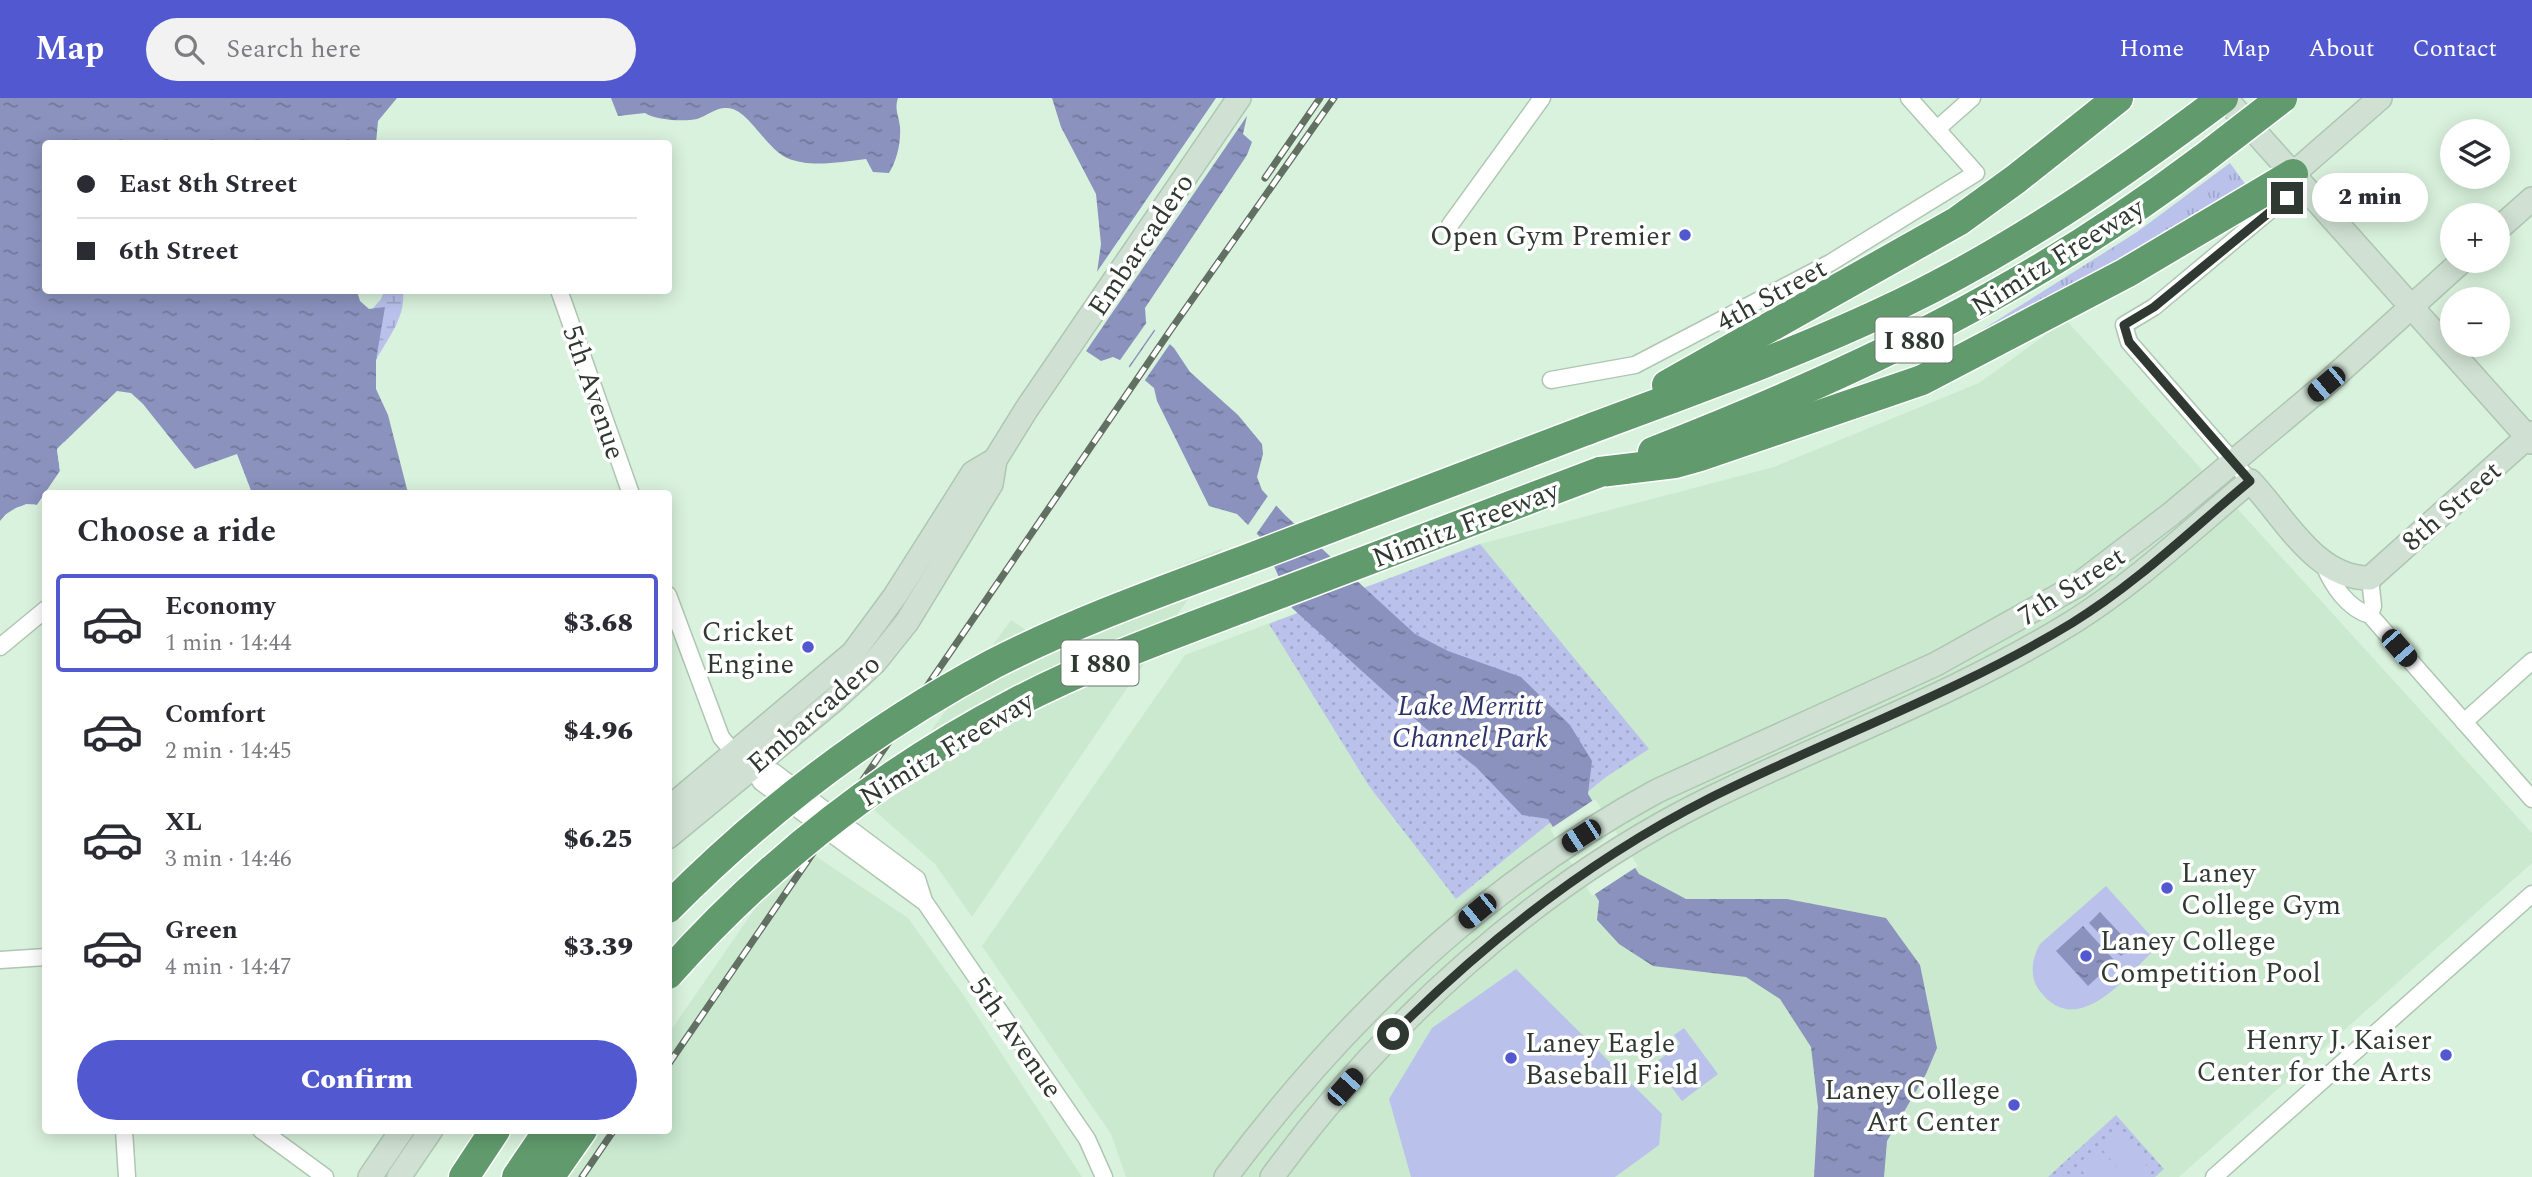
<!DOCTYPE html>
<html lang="en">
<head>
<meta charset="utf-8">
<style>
  body { margin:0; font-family:Spectral,serif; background:#f2f2f3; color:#2b2b33; height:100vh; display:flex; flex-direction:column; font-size:26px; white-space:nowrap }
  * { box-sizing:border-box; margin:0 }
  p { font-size:23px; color:#7c7c81 }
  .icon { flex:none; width:38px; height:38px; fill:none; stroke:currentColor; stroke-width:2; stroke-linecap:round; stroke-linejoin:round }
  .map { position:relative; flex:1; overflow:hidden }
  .panel { position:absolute; left:42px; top:392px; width:630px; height:644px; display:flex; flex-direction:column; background:#fff; border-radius:7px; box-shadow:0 4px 18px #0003 }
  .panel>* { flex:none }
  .hud { position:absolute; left:42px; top:42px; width:630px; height:154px; border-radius:7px; box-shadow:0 4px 18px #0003; display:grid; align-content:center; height:154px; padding:0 35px; background:#fff }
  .controls { position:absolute; left:2440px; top:21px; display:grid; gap:14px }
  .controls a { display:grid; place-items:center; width:70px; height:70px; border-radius:50%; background:#fff; box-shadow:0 4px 18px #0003; font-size:35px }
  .end { position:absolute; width:32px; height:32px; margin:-16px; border:9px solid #2f3931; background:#fff; box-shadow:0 0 0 4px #fff }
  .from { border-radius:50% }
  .bubble { position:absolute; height:49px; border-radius:24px; background:#fff; box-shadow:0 4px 18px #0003; font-size:23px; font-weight:800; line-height:49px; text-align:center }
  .car { position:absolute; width:21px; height:42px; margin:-21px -10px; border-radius:9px; box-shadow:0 0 5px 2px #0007; background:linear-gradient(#222 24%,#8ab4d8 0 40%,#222 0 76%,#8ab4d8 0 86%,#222 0) }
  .hud b { display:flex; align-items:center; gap:24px; height:66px; font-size:26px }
  .hud b+b { border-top:2px solid #e1e1e2 }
  .hud i { width:18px; height:18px; background:#2b2b33 }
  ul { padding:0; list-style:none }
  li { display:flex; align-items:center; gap:21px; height:98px; margin:0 14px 10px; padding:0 21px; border:4px solid transparent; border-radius:7px }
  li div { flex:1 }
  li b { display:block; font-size:26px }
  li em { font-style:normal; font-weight:800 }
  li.on { border-color:#5258cf }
  li>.icon { width:63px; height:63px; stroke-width:1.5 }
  h2 { padding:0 35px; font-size:32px; line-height:84px }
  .button { display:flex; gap:14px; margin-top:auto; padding:14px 35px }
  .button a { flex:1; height:80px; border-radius:42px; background:#5258cf; color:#fff; font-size:28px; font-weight:800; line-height:80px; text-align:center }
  header { display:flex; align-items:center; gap:42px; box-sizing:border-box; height:98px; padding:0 35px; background:#5258cf; color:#fff }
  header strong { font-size:33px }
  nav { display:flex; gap:38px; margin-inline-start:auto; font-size:24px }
  .search { width:490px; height:63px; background:#f2f2f3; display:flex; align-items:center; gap:18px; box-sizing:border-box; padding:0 24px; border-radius:38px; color:#7c7c81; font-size:26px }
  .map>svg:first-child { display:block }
  .built { fill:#cae9cf }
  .grass { fill:url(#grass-tufts) }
  .wetland { fill:url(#wetland-marsh) }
  .park { fill:url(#park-dots) }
  .pitch { fill:#bac2eb }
  .water { fill:url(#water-ripples) }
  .pier { fill:#d9f2dd }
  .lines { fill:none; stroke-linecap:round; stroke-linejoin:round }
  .minor-casing { stroke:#aec6b2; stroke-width:19 }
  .secondary-casing { stroke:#aec6b2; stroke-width:26 }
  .motorway-casing { stroke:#fff; stroke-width:33 }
  .minor { stroke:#fff; stroke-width:16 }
  .secondary { stroke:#d0e1d3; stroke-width:23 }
  .motorway { stroke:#619b6d; stroke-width:30 }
  .rail-casing { stroke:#627064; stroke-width:7 }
  .rail { stroke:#fff; stroke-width:4.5; stroke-dasharray:13; stroke-linecap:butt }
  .motorway-bridge-casing { stroke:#fff; stroke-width:33; stroke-linecap:butt }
  .motorway-bridge { stroke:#619b6d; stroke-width:30 }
  .route { stroke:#2f3931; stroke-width:9 }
  .poi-dot { fill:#5258cf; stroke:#fff; stroke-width:2.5 }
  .labels { text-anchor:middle; stroke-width:7; stroke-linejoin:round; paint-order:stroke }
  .shield { fill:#fff; stroke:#6d746f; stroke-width:2 }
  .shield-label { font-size:26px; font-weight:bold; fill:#2f3931 }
  .poi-label { font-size:28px; fill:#2f3931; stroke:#fff; text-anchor:end }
  .street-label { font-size:28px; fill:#2f3931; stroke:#fff }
  .park-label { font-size:28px; font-style:italic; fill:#2d3268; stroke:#fff }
</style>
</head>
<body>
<header>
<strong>Map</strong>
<div class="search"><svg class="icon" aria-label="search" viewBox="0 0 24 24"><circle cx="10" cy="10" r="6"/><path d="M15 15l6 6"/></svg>Search here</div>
<nav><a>Home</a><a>Map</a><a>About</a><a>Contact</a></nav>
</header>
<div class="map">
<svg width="2532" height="1079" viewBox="0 0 2532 1079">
  <defs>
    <pattern id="grass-tufts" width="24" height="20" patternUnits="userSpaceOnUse" patternTransform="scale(1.75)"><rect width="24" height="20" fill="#bac2eb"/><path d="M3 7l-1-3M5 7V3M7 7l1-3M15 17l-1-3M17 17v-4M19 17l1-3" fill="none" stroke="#a0a7ca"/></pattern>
    <pattern id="wetland-marsh" width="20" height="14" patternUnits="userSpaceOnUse" patternTransform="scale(1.75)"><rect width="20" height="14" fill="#bac2eb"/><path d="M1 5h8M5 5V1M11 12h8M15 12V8" fill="none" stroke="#a0a7ca"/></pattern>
    <pattern id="park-dots" width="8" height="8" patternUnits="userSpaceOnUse" patternTransform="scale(1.75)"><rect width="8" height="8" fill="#bac2eb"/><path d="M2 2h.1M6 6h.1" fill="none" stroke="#a0a7ca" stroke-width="1.8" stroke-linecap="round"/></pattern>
    <pattern id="water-ripples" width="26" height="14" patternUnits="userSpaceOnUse" patternTransform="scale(1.75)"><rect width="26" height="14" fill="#8a92bd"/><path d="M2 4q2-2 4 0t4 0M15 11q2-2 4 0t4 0" fill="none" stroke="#71789a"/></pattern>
  </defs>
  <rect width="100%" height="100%" fill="#d9f2dd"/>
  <!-- built -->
  <g class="built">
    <polygon points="2066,222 2532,735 2532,765 2179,1079 1126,1079 1111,1036 982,848 1185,557 1480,446 1774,369 1979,285"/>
    <polygon points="1223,450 1110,615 972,819 935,766 874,712 1011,522 1026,532"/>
    <polygon points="799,747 908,820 964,898 1082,1079 568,1079 600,1033 668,1032 669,935"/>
  </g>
  <!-- grass -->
  <polygon class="grass" points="2230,65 2246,87 1982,244 1977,235 2137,134"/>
  <!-- wetland -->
  <path class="wetland" d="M384,193H403C406,219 388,240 376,262L368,216L381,201Z"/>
  <!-- park -->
  <g class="park">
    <polygon points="1480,446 1649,651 1606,679 1456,801 1369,688 1269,526"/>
    <polygon points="2116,1017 2164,1071 2155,1079 2048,1079"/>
  </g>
  <!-- pitch -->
  <g class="pitch">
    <path d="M2106,788L2159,847C2128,876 2078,945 2039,892C2029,878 2032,860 2040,846Z"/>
    <polygon points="1516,871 1662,1016 1659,1047 1615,1079 1411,1079 1389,1001 1432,930"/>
    <polygon points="1684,930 1718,976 1682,1003 1654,966 1680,946 1674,937"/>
    <polygon points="2116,1032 2148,1069 2136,1079 2126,1079 2099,1048"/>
    <polygon points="2094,1052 2117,1079 2087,1079 2077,1067"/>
  </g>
  <!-- water -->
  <g class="water">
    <path d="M0,0H397L378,23L376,45L46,46V192L357,193L360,203L369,211L385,209L376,262V291L388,317L408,395H214L143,306L131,295L117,293L57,351L60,373L37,407C23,405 9,411 0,423Z"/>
    <path d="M611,0H898C894,11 899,18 900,29C901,44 897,62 889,75L873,74L866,61C840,64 810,70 787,60C765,50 748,10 727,10C717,9 706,18 697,21C684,24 655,22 645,15L618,18Z"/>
    <polygon points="1052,0 1222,0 1247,18 1243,36 1252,44 1247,57 1145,210 1146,224 1174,250 1190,274 1238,317 1262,346 1263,356 1257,379 1262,392 1285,417 1415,536 1448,553 1521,579 1570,627 1592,663 1588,696 1639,776 1686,801 1787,801 1886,820 1920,867 1937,950 1926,976 1887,1043 1884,1079 1814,1079 1818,1009 1811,949 1780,901 1746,879 1653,868 1619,846 1597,822 1599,803 1548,721 1522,717 1476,669 1424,629 1292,510 1263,442 1237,416 1209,408 1157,303 1154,290 1122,263 1113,259 1101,263 1086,253 1101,146 1096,96 1061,29"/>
    <polygon points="2100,814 2132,848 2121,858 2089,825"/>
    <polygon points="2083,828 2115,863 2088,888 2056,853"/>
  </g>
  <!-- pier -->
  <g class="pier">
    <polygon points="1216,0 1226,0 1249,15 1084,256 1082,252 1090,184"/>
    <polygon points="1149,221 1156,229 1127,271 1118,265"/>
    <polygon points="1157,230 1172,243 1143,285 1128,272"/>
    <polygon points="64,344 65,347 61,352 64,374 50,396 46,396 42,406 38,411 27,409 0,427 5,417 26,406 37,407 60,373 57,351"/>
    <polygon points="237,356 252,395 210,396 192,372"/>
    <polygon points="1270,395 1278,405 1255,438 1246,430"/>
    <polygon points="1595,701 1638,768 1592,798 1550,731"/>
  </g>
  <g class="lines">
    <!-- minor casing -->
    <g class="minor-casing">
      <g id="minor">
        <polyline points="1937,31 1972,0"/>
        <polyline points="1450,127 1542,0"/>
        <polyline points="559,192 631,396"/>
        <polyline points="1551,282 1635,267 1830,165 1976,75 1909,0"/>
        <polyline points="2250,383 2129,244 2124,227 2154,209 2280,104 2305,90"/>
        <path d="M2324,467C2332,487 2348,511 2370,517L2532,701"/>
        <polyline points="2370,480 2373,508 2370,517"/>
        <path d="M668,497L721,639C733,656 751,665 761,684L923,803"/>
        <polyline points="0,549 46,511"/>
        <polyline points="2464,624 2532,563"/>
        <polyline points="753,668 774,674 917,781 924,803 1087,1041 1104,1079"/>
        <polyline points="0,862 46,859"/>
        <polyline points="124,1032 127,1079"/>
        <polyline points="261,1032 325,1079"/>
        <polyline points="2214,1079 2532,796"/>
      </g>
    </g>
    <!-- secondary casing -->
    <g class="secondary-casing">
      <g id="secondary">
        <polyline points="2225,0 2532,344"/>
        <polyline points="2293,76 2380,0"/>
        <polyline points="2497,132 2532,101"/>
        <polyline points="668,711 853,555 895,498 973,375 995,362"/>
        <polyline points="668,739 833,603 875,564 907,524 991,386 995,362 1026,312 1239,0"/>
        <polyline points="370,1079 402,1032"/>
        <polyline points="399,1079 431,1032"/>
        <path d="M1226,1079C1343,922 1484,787 1657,693L1936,566L2078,487L2171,416L2326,286L2462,163"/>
        <path d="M1272,1079C1385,924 1538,785 1711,700C1832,641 1959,595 2073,524C2138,483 2191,432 2250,383C2284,418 2315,481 2370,480L2532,335"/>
      </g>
    </g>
    <!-- motorway casing -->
    <g class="motorway-casing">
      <g id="motorway">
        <polyline points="1667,287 1958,123 2016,81 2118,0"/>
        <path d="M1584,333C1691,293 1798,255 1900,206C2016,150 2121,77 2223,0"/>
        <path d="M1653,354C1855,275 2028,193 2203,61"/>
        <polyline points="1600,374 1675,365 1700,358 1922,282 2126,175 2293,76"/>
        <polyline points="464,1079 495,1032"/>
        <polyline points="517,1079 549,1032"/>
        <polyline points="549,1079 582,1032"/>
      </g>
    </g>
    <!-- minor -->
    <use href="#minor" class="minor"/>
    <!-- secondary -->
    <use href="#secondary" class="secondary"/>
    <!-- motorway -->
    <use href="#motorway" class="motorway"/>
    <!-- rail casing -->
    <g class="rail-casing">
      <g id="rail">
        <polyline points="1265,80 1320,0"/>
        <polyline points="668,967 1172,230 1334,0"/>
        <polyline points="582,1079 614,1032"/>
      </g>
    </g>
    <!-- rail -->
    <use href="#rail" class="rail"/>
    <!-- motorway-bridge casing -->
    <g class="motorway-bridge-casing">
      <g id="motorway-bridge">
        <polyline points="2203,61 2282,0"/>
        <path d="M668,810C764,713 873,630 993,566C1075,524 1162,493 1248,461C1360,418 1472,376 1584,333"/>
        <path d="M668,876C766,766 884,673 1015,605C1096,563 1182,533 1268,500C1379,458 1489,416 1600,374"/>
      </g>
    </g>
    <!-- motorway-bridge -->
    <use href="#motorway-bridge" class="motorway-bridge"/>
  </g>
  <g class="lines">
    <!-- route -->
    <path class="route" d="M1393,936C1486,843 1592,760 1710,700C1830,640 1957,595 2072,525C2137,485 2191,432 2250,383L2129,244L2124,227L2154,209L2287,100"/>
  </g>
  <!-- markers -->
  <g class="poi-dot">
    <circle cx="1685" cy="137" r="7"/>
    <circle cx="808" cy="549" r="7"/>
    <circle cx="2167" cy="790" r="7"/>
    <circle cx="2086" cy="858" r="7"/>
    <circle cx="2446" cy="957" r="7"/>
    <circle cx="1511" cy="960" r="7"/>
    <circle cx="2014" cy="1007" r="7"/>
  </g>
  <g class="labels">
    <!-- shield labels -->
    <g class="shield">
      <rect x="1875.5" y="219.5" width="77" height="45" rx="5"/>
      <rect x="1061.5" y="542.5" width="77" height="45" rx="5"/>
    </g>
    <g class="shield-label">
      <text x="1914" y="251">I 880</text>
      <text x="1100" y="574">I 880</text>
    </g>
    <!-- poi labels -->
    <g class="poi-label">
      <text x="1671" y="147">Open Gym Premier</text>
      <text x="794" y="543">Cricket<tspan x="794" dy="32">Engine</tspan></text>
      <text x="2181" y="784" text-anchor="start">Laney<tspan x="2181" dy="32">College Gym</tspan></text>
      <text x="2100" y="852" text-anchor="start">Laney College<tspan x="2100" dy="32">Competition Pool</tspan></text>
      <text x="2432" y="951">Henry J. Kaiser<tspan x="2432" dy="32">Center for the Arts</tspan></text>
      <text x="1525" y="954" text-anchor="start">Laney Eagle<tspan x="1525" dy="32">Baseball Field</tspan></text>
      <text x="2000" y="1001">Laney College<tspan x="2000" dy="32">Art Center</tspan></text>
    </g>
    <!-- street labels -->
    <g class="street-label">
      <text transform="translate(1140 146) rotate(-56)" y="10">Embarcadero</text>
      <text transform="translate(2057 158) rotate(-32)" y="10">Nimitz Freeway</text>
      <text transform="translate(1771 196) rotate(-29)" y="10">4th Street</text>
      <text transform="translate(595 294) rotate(71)" y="10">5th Avenue</text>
      <text transform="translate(2451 407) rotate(-41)" y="10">8th Street</text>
      <text transform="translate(1465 425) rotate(-21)" y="10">Nimitz Freeway</text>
      <text transform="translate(2071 487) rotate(-33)" y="10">7th Street</text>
      <text transform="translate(813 615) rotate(-41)" y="10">Embarcadero</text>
      <text transform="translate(946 650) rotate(-31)" y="10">Nimitz Freeway</text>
      <text transform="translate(1017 939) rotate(55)" y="10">5th Avenue</text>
    </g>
    <!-- park labels -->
    <g class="park-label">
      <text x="1470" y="617">Lake Merritt<tspan x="1470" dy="32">Channel Park</tspan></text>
    </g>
  </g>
</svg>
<div class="controls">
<a><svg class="icon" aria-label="layers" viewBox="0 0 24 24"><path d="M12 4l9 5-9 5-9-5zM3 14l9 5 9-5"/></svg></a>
<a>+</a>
<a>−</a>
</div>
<i class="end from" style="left:1393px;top:936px"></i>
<i class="end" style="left:2287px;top:100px"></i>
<div class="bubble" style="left:2312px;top:75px;width:116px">2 min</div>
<i class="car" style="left:2326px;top:286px;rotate:230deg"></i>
<i class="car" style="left:2399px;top:550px;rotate:139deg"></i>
<i class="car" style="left:1581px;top:738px;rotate:237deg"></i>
<i class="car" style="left:1477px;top:813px;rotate:231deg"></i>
<i class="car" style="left:1345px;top:989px;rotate:42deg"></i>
<div class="hud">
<b><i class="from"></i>East 8th Street</b>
<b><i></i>6th Street</b>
</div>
<section class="panel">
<h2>Choose a ride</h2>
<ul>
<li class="on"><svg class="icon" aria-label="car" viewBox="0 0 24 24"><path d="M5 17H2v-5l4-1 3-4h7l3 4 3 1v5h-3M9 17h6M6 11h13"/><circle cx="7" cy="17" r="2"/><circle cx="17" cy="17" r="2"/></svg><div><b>Economy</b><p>1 min · 14:44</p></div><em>$3.68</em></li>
<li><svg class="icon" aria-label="car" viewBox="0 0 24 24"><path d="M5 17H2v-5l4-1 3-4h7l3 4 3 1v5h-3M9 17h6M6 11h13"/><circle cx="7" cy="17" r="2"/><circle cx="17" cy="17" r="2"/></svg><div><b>Comfort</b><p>2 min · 14:45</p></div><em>$4.96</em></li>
<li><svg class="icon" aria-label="car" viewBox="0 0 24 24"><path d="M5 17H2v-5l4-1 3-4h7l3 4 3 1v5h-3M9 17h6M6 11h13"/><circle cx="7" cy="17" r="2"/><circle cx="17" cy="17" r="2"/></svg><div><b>XL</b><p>3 min · 14:46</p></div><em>$6.25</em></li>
<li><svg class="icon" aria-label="car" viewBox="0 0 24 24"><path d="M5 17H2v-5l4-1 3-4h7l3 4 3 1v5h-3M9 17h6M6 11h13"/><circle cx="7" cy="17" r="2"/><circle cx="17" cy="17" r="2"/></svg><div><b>Green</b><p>4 min · 14:47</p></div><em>$3.39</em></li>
</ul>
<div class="button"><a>Confirm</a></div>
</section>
</div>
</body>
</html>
